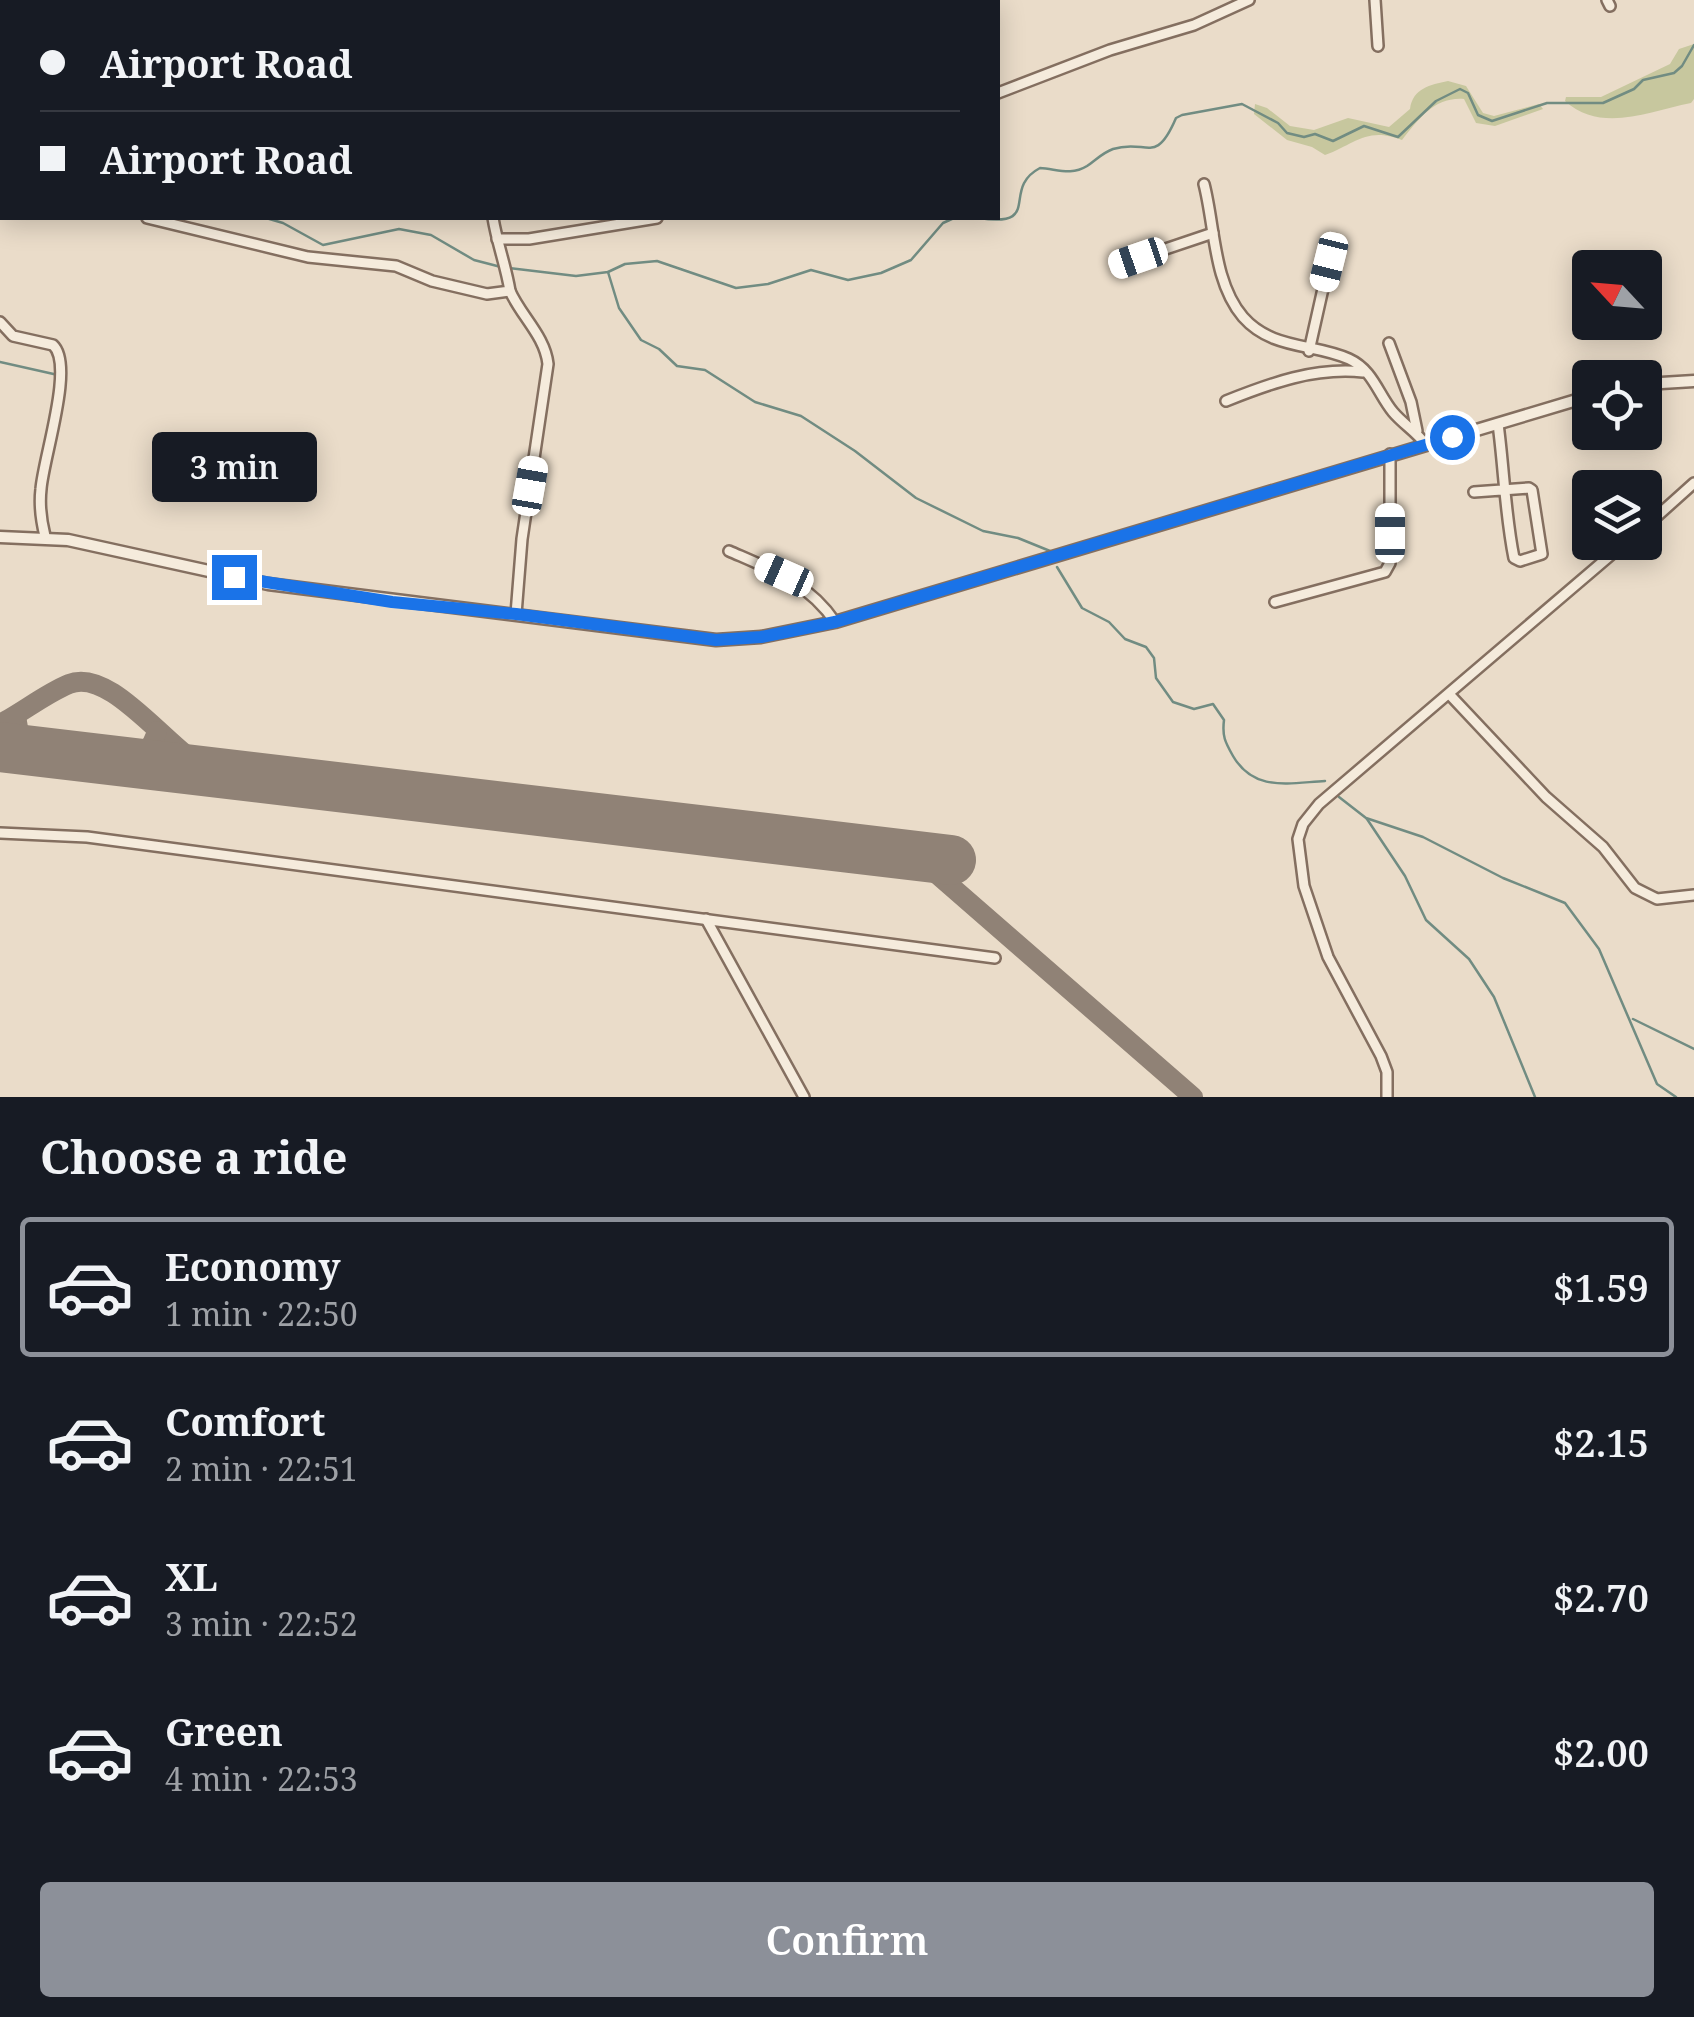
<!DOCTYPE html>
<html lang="en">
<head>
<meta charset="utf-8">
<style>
  body { margin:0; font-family:"Noto Serif",serif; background:#20242c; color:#f1f3f6; height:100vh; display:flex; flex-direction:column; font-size:38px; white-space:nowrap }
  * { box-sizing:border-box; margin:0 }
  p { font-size:32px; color:#9ea1a6 }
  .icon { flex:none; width:55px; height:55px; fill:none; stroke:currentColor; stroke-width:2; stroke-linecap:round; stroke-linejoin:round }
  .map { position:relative; height:1097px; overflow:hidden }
  .sheet { display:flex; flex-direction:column; background:#171b24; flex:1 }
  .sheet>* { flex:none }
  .guide { position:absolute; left:0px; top:0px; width:1000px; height:220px; box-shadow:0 5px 25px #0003; display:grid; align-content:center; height:220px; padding:0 40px; background:#171b24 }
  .needle { width:65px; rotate:296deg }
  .controls { position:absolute; left:1572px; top:250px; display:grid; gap:20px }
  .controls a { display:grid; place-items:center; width:90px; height:90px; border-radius:10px; background:#171b24; box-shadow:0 5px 25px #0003; font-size:50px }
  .end { position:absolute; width:45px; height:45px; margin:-22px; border:12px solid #1a73e8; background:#fff; box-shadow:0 0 0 5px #fff }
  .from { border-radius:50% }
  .bubble { position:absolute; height:70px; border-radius:10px; background:#171b24; box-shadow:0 5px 25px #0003; font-size:32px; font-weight:600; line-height:70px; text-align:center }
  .car { position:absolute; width:30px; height:60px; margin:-30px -15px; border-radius:12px; box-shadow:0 0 8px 2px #0007; background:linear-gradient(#fff 24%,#345 0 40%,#fff 0 76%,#345 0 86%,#fff 0) }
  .guide b { display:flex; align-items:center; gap:35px; height:95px; font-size:38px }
  .guide b+b { border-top:2px solid #363941 }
  .guide i { width:25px; height:25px; background:#f1f3f6 }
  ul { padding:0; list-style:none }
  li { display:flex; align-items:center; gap:30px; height:140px; margin:0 20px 15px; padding:0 20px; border:5px solid transparent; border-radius:10px }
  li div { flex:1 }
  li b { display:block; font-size:38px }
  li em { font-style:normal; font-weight:600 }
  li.on { border-color:#8c9099 }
  li>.icon { width:90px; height:90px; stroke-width:1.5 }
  h2 { padding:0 40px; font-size:45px; line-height:120px }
  .cta { display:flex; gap:20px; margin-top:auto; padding:20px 40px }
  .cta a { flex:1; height:115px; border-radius:10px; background:#8c9099; color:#fff; font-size:40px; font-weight:600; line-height:115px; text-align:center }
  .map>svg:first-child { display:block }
  .green { fill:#c7c79e }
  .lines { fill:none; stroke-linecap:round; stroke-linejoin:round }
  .stream { stroke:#718c82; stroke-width:2.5 }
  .taxiway { stroke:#908276; stroke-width:20 }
  .runway { stroke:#908276; stroke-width:50 }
  .minor-casing { stroke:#846f60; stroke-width:14 }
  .tertiary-casing { stroke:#846f60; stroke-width:15 }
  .minor { stroke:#f5ebdc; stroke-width:9 }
  .tertiary { stroke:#f5ebdc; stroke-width:10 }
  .route { stroke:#1a73e8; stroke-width:12 }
</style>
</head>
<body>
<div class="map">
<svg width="1694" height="1097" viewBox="0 0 1694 1097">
  <rect width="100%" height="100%" fill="#eadcc9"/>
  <!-- green -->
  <g class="green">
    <path d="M1694,44V99L1691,103C1649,111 1602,134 1565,101L1566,97H1601L1670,64L1679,49Z"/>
    <path d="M1448,81L1466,86L1483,113L1494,116L1539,104L1543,109L1495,126L1476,123L1464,99C1434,97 1420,118 1402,140C1367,126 1355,144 1325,155L1312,147L1287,140L1254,114L1255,104L1267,108L1290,126L1314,130L1348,118L1389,127L1410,109C1413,88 1430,85 1448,81Z"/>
  </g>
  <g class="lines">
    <!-- stream -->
    <g class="stream">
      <polyline points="553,2 554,0"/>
      <polyline points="0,83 2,85"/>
      <polyline points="266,218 283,223 323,245 399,229 431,235 474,260 501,267"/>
      <path d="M979,218C1044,228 1000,189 1040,168C1057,169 1071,176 1087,166C1096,160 1102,153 1113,149C1147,138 1155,167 1176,118L1182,115L1242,104L1278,123L1287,133L1304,137L1315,134L1333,141L1364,126L1398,137L1436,101L1460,89L1468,93L1478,115L1492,121L1547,103H1603L1634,89L1643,80L1674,73L1682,66L1694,45"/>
      <polyline points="509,268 576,276 608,272 625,264 657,261 736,288 768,284 811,270 848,280 881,273 911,260 943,223 954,218"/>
      <polyline points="608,272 619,308 641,340 659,349 677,366 705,370 755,402 801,416 855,451 916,498 983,531 1018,538 1050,551"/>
      <polyline points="0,362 58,375"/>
      <path d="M1057,567L1082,608L1109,622L1125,639L1146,647L1154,658L1156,678L1173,702L1194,709L1213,704L1224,720C1222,736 1225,742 1233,756C1254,792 1288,783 1325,781"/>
      <polyline points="1339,797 1366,818 1423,837 1503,878 1565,903 1599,949 1657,1084 1676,1097"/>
      <polyline points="1367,819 1405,876 1426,920 1469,959 1494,997 1535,1097"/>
      <polyline points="1633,1019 1694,1049"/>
    </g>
    <!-- taxiway -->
    <g class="taxiway">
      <polyline points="16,716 19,734 34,751"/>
      <path d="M0,724C23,712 45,694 69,684C112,666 171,755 212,772"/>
      <path d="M124,761C143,758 152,749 157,731"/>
      <polyline points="915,855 1193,1097"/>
    </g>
    <!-- runway -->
    <polyline class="runway" points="0,747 951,860"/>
    <!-- minor casing -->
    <g class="minor-casing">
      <g id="minor">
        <polyline points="1375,0 1378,46"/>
        <polyline points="1607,0 1610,6"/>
        <polyline points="484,2 484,0"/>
        <polyline points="998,93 1110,50 1194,25 1249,0"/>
        <path d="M1204,184C1215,226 1213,282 1243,317C1272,350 1313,343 1349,359C1373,370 1378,394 1393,412C1404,425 1416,431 1426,445"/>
        <polyline points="0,187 2,188"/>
        <path d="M147,218L308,257L396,266L432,281L487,294L510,291C506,266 497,243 493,218"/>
        <polyline points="497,239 529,239 657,218"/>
        <polyline points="1118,265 1213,233"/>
        <path d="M510,291C521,316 545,336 548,364L522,539L516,614"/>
        <path d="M0,322L13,336L53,345C75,365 43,459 41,489C39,506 41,520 45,536"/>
        <polyline points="1389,343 1411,402 1417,431"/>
        <polyline points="1309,351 1329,262"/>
        <path d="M1226,401C1271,383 1315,367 1363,372"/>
        <polyline points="1591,441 1593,432"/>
        <path d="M1474,492L1529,488L1532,490L1542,554L1520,561L1514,558C1505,514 1504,468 1498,424"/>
        <polyline points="1645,527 1694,483"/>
        <path d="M729,551C770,569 809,583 835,622"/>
        <polyline points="1275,602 1385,572 1390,563 1390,454"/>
        <polyline points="1450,695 1546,797 1603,847 1635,888 1657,899 1694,895"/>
        <polyline points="0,833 87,837 995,958"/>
        <polyline points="706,919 804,1097"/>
        <polyline points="1387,1097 1387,1072 1381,1056 1328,957 1304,886 1298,839 1303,824 1319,804 1626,542"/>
      </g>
    </g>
    <!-- tertiary casing -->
    <g class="tertiary-casing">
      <g id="tertiary">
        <polyline points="1645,384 1694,381"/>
        <polyline points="0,537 68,540 268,584 716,640 761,637 835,622 1590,396"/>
      </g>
    </g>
    <!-- minor -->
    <use href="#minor" class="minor"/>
    <!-- tertiary -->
    <use href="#tertiary" class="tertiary"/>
  </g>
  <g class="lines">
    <!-- route -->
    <polyline class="route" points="234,577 392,602 516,614 716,640 761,637 835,622 1452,437"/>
  </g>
</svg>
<div class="controls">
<a><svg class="needle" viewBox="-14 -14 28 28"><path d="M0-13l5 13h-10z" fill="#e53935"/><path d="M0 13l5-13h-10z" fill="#9ea1a6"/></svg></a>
<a><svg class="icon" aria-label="locate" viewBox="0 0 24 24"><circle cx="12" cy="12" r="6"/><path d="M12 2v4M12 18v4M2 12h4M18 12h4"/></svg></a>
<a><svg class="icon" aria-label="layers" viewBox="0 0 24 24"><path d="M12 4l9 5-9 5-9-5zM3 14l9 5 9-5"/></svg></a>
</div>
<i class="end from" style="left:1452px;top:437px"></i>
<i class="end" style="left:234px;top:577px"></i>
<div class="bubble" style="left:152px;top:432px;width:165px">3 min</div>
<i class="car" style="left:1138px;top:258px;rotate:251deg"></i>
<i class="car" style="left:1329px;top:262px;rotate:194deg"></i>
<i class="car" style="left:530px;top:486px;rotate:10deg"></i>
<i class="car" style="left:1390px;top:533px;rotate:0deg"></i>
<i class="car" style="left:784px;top:575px;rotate:294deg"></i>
<div class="guide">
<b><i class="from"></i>Airport Road</b>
<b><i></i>Airport Road</b>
</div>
</div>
<section class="sheet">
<h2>Choose a ride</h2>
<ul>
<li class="on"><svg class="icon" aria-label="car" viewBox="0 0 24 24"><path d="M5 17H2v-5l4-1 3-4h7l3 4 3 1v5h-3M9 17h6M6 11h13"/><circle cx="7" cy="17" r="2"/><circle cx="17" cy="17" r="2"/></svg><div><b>Economy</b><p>1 min · 22:50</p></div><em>$1.59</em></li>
<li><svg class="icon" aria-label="car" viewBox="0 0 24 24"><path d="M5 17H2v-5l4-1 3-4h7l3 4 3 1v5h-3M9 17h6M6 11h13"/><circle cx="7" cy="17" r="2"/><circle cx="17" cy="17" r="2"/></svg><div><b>Comfort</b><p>2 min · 22:51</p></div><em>$2.15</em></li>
<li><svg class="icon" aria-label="car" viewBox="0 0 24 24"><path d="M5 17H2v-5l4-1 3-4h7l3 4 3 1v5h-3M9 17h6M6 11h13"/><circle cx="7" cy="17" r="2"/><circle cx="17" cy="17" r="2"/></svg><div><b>XL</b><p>3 min · 22:52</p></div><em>$2.70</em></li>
<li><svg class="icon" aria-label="car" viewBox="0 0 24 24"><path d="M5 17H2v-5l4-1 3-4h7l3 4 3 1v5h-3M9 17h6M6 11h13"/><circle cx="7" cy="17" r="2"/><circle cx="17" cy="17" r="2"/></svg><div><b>Green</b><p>4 min · 22:53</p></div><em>$2.00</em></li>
</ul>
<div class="cta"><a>Confirm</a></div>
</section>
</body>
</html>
